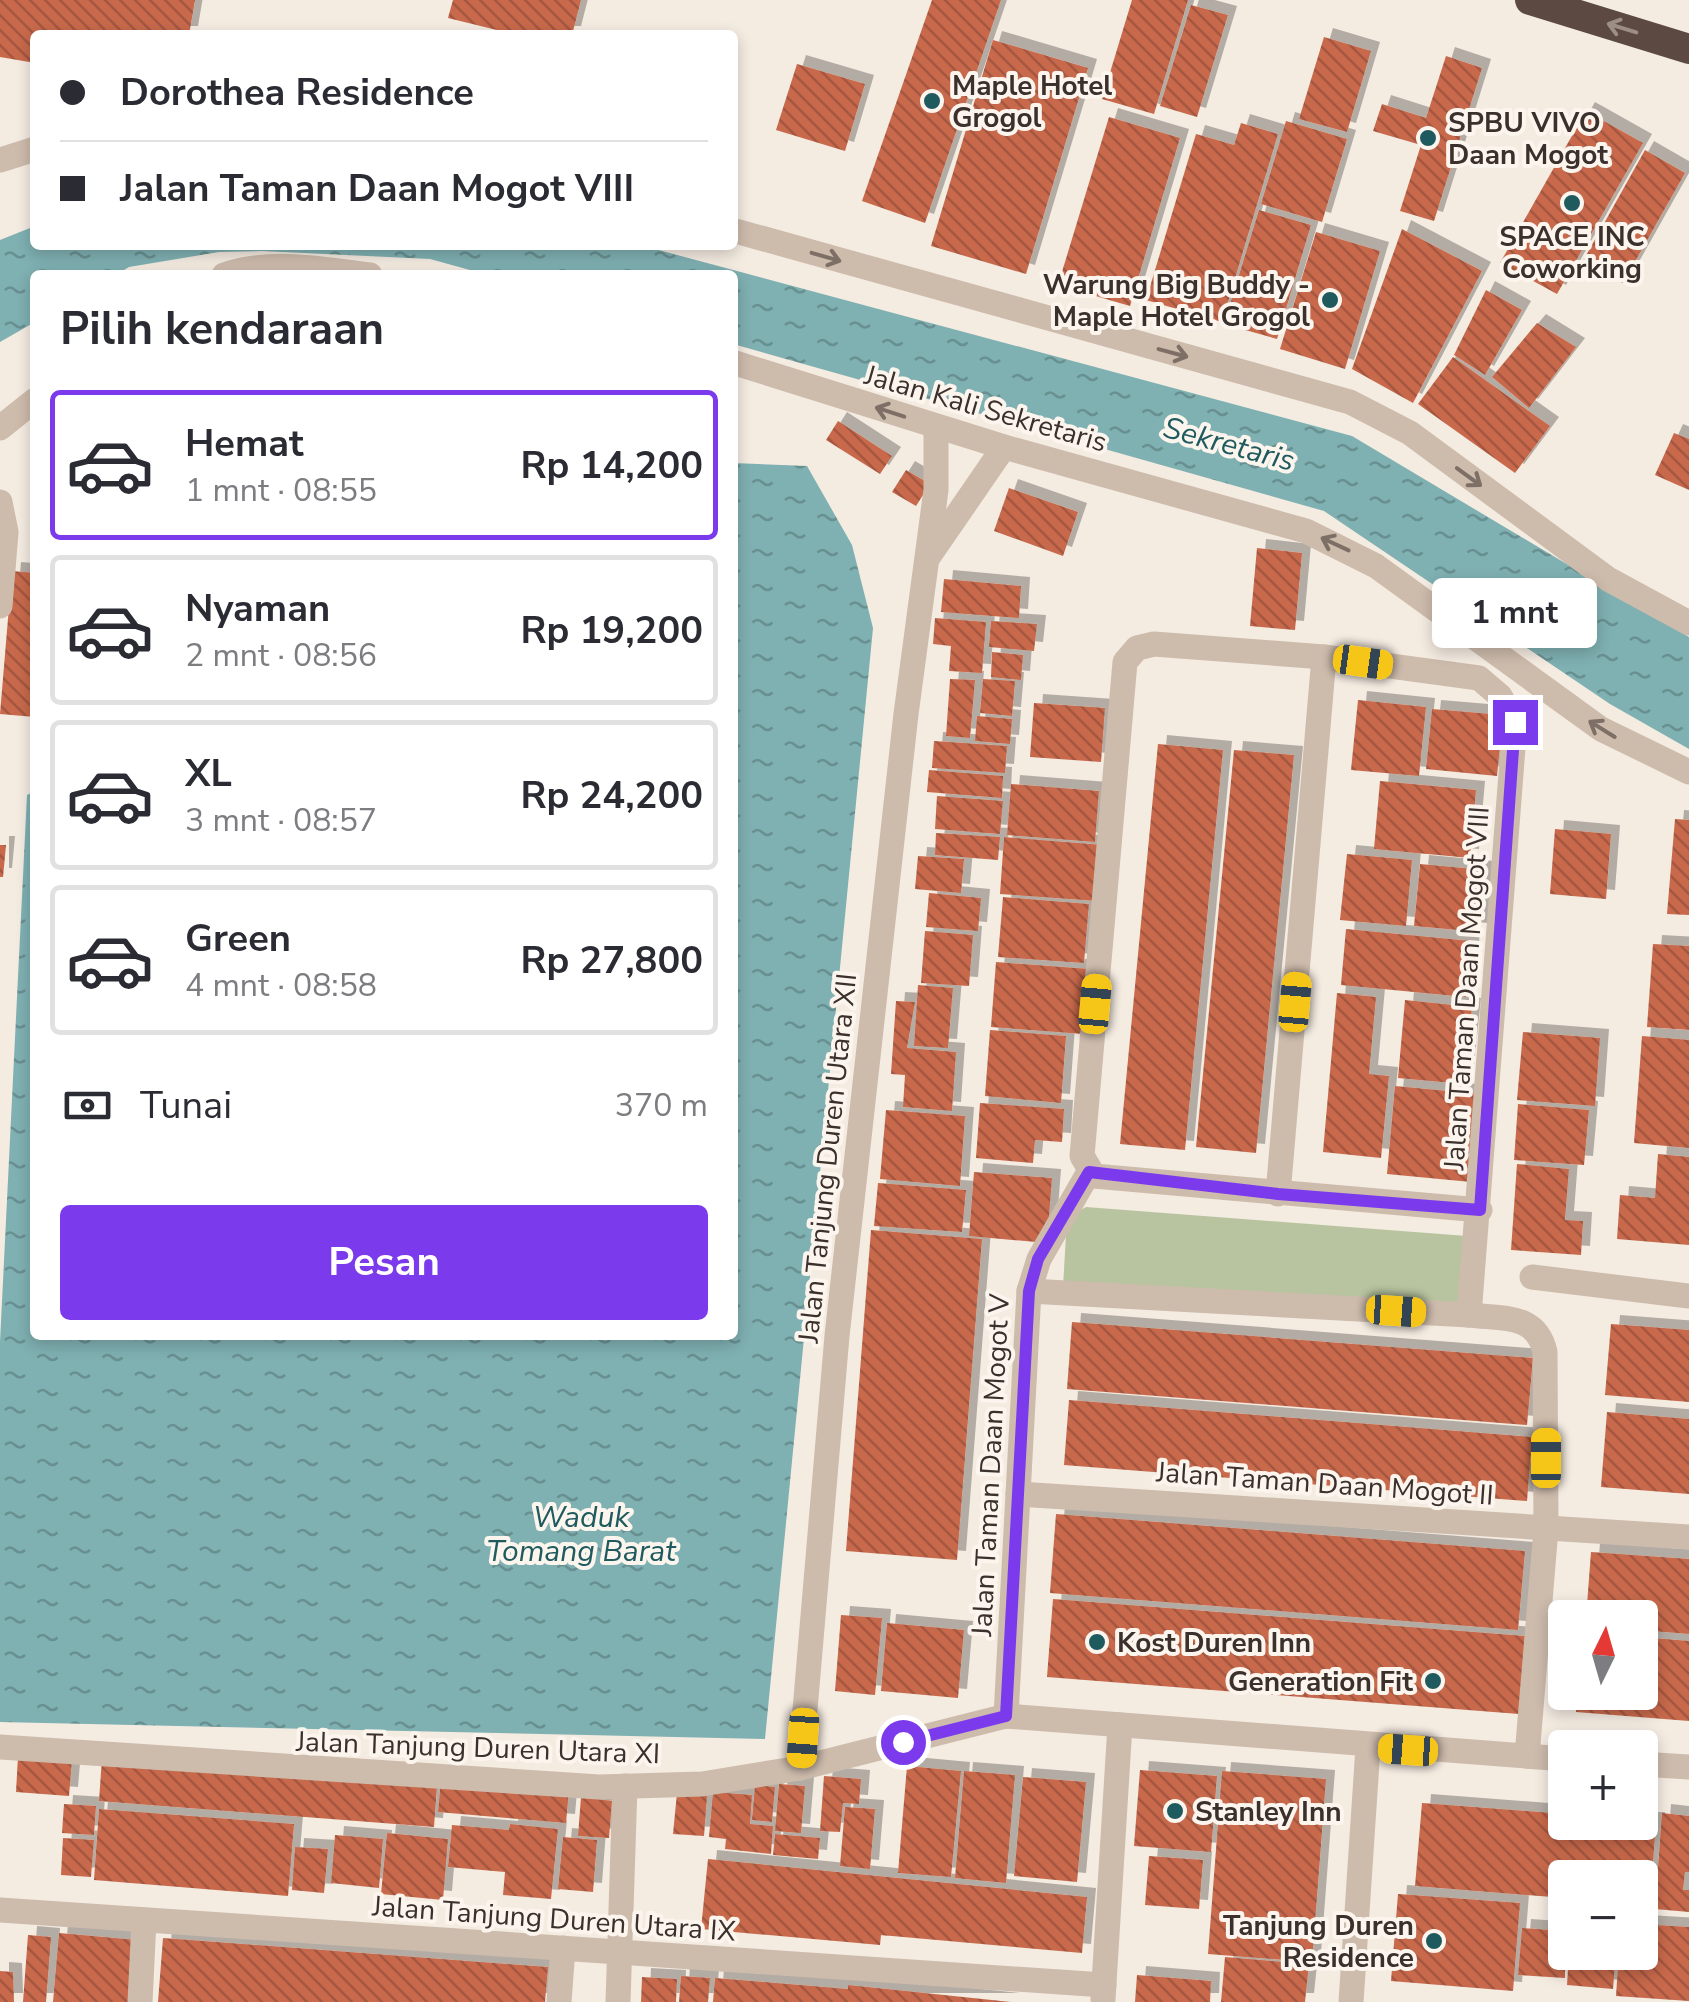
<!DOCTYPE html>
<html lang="id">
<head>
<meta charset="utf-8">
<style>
  body { margin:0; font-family:"Nunito Sans",sans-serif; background:#f2f2f3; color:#2b2b33; height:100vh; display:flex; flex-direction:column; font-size:38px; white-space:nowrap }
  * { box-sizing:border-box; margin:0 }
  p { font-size:32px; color:#7c7c81 }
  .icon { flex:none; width:55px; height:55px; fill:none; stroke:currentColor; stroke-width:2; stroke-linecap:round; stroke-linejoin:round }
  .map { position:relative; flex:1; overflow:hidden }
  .sheet { position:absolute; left:30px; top:270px; width:708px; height:1070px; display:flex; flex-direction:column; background:#fff; border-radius:10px; box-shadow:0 5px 15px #0003 }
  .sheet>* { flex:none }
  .guide { position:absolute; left:30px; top:30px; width:708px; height:220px; border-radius:10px; box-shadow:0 5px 15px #0003; display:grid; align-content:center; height:220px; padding:0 30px; background:#fff }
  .needle { width:65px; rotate:5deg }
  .buttons { position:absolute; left:1548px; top:1600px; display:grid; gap:20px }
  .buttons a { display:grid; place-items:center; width:110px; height:110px; border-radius:10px; background:#fff; box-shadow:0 5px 15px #0003; font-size:50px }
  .end { position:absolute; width:45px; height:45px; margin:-22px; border:12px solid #7c3aed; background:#fff; box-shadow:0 0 0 5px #fff }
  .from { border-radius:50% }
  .bubble { position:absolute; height:70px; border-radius:10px; background:#fff; box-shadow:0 5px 15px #0003; font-size:32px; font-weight:700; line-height:70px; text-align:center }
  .car { position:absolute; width:30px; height:60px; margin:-30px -15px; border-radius:12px; box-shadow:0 0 8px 2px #0007; background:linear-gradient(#f5c518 24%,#345 0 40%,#f5c518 0 76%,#345 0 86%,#f5c518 0) }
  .guide b { display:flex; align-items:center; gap:35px; height:95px; font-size:38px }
  .guide b+b { border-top:2px solid #e1e1e2 }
  .guide i { width:25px; height:25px; background:#2b2b33 }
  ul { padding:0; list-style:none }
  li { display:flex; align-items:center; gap:30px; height:150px; margin:0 20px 15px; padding:0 10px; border:5px solid #e1e1e2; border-radius:10px }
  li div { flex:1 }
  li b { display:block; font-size:38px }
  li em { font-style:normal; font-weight:700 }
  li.active { border-color:#7c3aed }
  li>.icon { width:90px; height:90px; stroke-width:1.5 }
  h2 { padding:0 30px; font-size:45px; line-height:120px }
  .pay { display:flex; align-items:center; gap:25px; height:110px; padding:0 30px; font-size:38px }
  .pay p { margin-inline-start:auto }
  .primary-button { display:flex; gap:20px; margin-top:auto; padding:20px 30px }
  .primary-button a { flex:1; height:115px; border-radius:10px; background:#7c3aed; color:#fff; font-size:40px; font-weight:700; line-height:115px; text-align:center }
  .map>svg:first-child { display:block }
  .green { fill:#b8c4a0 }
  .water { fill:url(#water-ripples) }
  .building { fill:url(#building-back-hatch); filter:url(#shadow) }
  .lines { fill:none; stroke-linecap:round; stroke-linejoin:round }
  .minor { stroke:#cdbbac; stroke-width:25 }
  .highway { stroke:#5c4a42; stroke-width:30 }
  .oneway { stroke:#9c8e87 }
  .oneway2 { stroke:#7d6f65 }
  .route { stroke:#7c3aed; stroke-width:12 }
  .poi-dot { fill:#1f5a5e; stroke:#fbf5ee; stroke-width:4 }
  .labels { text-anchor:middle; stroke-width:8; stroke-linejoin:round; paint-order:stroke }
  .poi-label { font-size:28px; font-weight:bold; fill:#3b302b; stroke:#fbf5ee; text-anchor:start }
  .street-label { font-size:28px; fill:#3b302b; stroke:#fbf5ee }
  .water-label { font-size:30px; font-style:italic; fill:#1f5a5e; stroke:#fbf5ee }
</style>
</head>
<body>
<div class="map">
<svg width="1689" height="2002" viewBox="0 0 1689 2002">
  <defs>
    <pattern id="water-ripples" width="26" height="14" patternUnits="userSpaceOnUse" patternTransform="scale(2.5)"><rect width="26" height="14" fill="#7fb0b2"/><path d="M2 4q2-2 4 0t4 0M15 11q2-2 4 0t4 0" fill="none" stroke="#699091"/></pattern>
    <pattern id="building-back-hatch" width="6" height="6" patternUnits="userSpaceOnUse" patternTransform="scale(2.5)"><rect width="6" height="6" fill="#c8694b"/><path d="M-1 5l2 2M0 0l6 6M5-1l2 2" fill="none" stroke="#a4573f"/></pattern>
    <filter id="shadow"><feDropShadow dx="9" dy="-9" stdDeviation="0" flood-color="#0004"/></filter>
  </defs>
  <rect width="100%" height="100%" fill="#f4ebe1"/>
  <!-- green -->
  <polygon class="green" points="1086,1207 1467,1236 1460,1323 1063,1287 1067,1218"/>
  <!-- water -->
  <g class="water">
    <polygon points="35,226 35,245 640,245 1352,436 1689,637 1689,749 1610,704 1324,511 733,344 732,275 488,275 430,259 262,251 219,252 129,267 116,275 35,275 35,322 0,342 0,240"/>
    <polygon points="733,463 807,466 852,545 873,628 765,1739 0,1722 0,1342 27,795 35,791 35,1335 732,1335"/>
  </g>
  <!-- building -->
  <g class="building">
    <polygon points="0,0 195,0 189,35 35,35 35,63 0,57"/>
    <polygon points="453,0 581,0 572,35 517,35 448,18"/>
    <polygon points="932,0 1001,0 925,223 862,201"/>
    <polygon points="1132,0 1188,0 1154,114 1102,99"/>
    <polygon points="1191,5 1228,15 1197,117 1160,106"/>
    <polygon points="1324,37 1371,51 1347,132 1299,119"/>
    <polygon points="993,40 1088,68 1026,274 931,246"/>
    <polygon points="1446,56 1482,68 1434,221 1400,211 1421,145 1373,131 1382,104 1426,118"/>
    <polygon points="797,64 865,84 845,151 776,130"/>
    <polygon points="1586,111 1643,143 1557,294 1500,263"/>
    <polygon points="1109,117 1180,138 1130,306 1058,285"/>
    <polygon points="1286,121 1347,139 1322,222 1261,204"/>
    <polygon points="1241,123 1278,134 1222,322 1146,300 1196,134 1234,145"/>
    <polygon points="1645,150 1685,173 1623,283 1583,261"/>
    <polygon points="1259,210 1311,225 1277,339 1224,324"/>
    <polygon points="1402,229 1482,271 1413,403 1352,369"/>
    <polygon points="1316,232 1380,251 1345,369 1280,349"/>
    <polygon points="1486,290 1522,310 1485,375 1454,355"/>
    <polygon points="1537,323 1576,347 1529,408 1492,377"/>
    <polygon points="1453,357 1550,426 1515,473 1418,404"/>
    <polygon points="838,421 892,456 880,474 826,440"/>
    <polygon points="1674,433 1689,439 1689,490 1655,475"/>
    <polygon points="906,470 930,484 916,506 892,492"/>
    <polygon points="1009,488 1078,512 1063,556 994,531"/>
    <polygon points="1257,548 1302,553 1295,630 1250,626"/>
    <polygon points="12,571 35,573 35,717 0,714"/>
    <polygon points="944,579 1021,586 1019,618 941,612"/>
    <polygon points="935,618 986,622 982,673 949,671 951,646 933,644"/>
    <polygon points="991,621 1037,624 1034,651 989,647"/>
    <polygon points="992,652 1023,655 1021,680 991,677"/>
    <polygon points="950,679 975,680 970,738 946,736"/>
    <polygon points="983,679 1015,681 1012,716 980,713"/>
    <polygon points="1358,700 1426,707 1419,776 1351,770"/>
    <polygon points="1034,703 1105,708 1101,762 1030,757"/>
    <polygon points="1432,709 1503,715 1497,776 1426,769"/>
    <polygon points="977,716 1012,719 1010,744 975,741"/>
    <polygon points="934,741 1007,746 1005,773 932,768"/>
    <polygon points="1158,744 1223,750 1185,1150 1120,1144"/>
    <polygon points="1234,750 1294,755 1256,1153 1196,1147"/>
    <polygon points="929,770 1003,776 1002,798 927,792"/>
    <polygon points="1380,781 1476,790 1470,858 1374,849"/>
    <polygon points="1011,784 1099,791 1095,842 1007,835"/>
    <polygon points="937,796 1003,801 1000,834 935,829"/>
    <polygon points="1675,819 1689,820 1689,915 1667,914"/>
    <polygon points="1555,829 1611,834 1606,899 1550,894"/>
    <polygon points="936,833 1000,837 998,860 935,855"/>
    <polygon points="1004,837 1103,845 1098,901 1000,894"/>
    <polygon points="0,845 6,845 3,877 0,877"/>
    <polygon points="1347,854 1412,860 1406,926 1340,920"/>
    <polygon points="918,856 964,859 961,893 915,889"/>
    <polygon points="1420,864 1485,870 1479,932 1414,926"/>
    <polygon points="929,893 981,898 978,931 926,927"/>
    <polygon points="1003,897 1089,904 1084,963 998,957"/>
    <polygon points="1346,929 1471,941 1466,997 1341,985"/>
    <polygon points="925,931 973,935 969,986 921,983"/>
    <polygon points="1653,944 1689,946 1689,1030 1647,1027"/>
    <polygon points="996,962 1089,969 1084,1034 991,1027"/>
    <polygon points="918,985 953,988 948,1048 914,1046"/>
    <polygon points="1337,993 1376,997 1369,1074 1389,1076 1381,1158 1323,1152"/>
    <polygon points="1405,1000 1472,1007 1464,1084 1398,1078"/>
    <polygon points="896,1001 915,1002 907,1048 956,1052 952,1111 903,1107 905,1075 891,1074"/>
    <polygon points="990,1030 1066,1036 1061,1103 985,1096"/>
    <polygon points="1523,1032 1600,1038 1595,1106 1517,1100"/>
    <polygon points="1642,1036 1689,1040 1689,1148 1634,1143"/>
    <polygon points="1395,1086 1479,1094 1471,1182 1387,1174"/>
    <polygon points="980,1103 1064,1109 1062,1142 1035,1140 1033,1163 976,1158"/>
    <polygon points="1518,1104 1589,1110 1584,1165 1514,1160"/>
    <polygon points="886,1110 965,1116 960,1186 880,1179"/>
    <polygon points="1658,1154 1689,1157 1689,1245 1617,1239 1620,1195 1655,1198"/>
    <polygon points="1517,1164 1569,1169 1565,1220 1583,1221 1581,1255 1511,1250"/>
    <polygon points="974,1172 1052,1178 1047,1243 969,1236"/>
    <polygon points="878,1183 966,1190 962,1232 874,1226"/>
    <polygon points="871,1230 982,1239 957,1560 846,1551"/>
    <polygon points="1072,1322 1533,1358 1527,1425 1067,1389"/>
    <polygon points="1611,1324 1689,1330 1689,1402 1605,1395"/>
    <polygon points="1069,1400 1532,1437 1527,1501 1064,1465"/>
    <polygon points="1607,1412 1689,1419 1689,1494 1601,1487"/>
    <polygon points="1056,1514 1525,1551 1518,1630 1050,1593"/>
    <polygon points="1591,1552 1689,1559 1689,1634 1640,1630 1640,1618 1586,1618"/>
    <polygon points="1053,1599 1525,1636 1519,1714 1047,1677"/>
    <polygon points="841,1615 882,1618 875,1695 835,1691"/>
    <polygon points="887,1623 964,1630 958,1698 881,1691"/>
    <polygon points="1640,1637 1689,1641 1689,1721 1576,1712 1578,1692 1640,1692"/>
    <polygon points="18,1756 72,1760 69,1796 16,1792"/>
    <polygon points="102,1758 437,1785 434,1827 99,1801"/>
    <polygon points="907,1766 961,1771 951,1877 898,1873"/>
    <polygon points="1140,1770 1217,1776 1211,1852 1134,1846"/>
    <polygon points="964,1771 1015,1775 1006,1883 955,1878"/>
    <polygon points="1222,1771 1326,1779 1312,1962 1208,1954"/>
    <polygon points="824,1776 861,1779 859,1804 843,1803 840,1832 820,1831"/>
    <polygon points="1023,1777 1086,1782 1077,1882 1014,1876"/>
    <polygon points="441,1779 569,1790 566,1823 438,1812"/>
    <polygon points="779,1784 805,1786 801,1833 775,1831"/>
    <polygon points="755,1785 775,1787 772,1822 752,1820"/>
    <polygon points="713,1792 752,1795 750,1824 773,1826 771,1854 725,1849 726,1839 709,1837"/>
    <polygon points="677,1793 707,1796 704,1836 673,1834"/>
    <polygon points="581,1797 612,1801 609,1838 578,1836"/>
    <polygon points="1422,1803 1565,1814 1565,1822 1656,1821 1650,1905 1640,1904 1640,1878 1565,1878 1565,1898 1415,1886"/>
    <polygon points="64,1804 96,1806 94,1835 62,1833"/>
    <polygon points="845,1807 875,1809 870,1869 840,1866"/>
    <polygon points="99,1809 294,1824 288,1896 94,1880"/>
    <polygon points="1662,1813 1689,1816 1689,1872 1685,1872 1683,1890 1689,1890 1689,1912 1655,1909"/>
    <polygon points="510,1824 558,1829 551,1899 503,1895 505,1872 448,1867 452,1825 509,1830"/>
    <polygon points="387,1833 448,1839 443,1900 381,1894"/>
    <polygon points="775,1834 820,1838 818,1859 773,1855"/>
    <polygon points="335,1835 383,1839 379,1888 331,1883"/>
    <polygon points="563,1837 597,1840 593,1892 558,1889"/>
    <polygon points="63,1838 94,1840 91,1877 61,1875"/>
    <polygon points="295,1847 328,1849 324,1893 292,1890"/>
    <polygon points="1149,1856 1203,1860 1199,1909 1145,1905"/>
    <polygon points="708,1859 1087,1897 1082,1953 881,1935 880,1945 701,1929"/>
    <polygon points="1398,1894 1520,1903 1513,1991 1391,1981"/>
    <polygon points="1640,1924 1689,1927 1689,2001 1616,1996 1619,1952 1640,1952"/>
    <polygon points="1522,1928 1565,1931 1565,1978 1518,1975"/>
    <polygon points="59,1933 137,1940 132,2002 53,2002"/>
    <polygon points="28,1935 51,1937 46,2002 23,2002"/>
    <polygon points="163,1938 548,1967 545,2002 158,2002"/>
    <polygon points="1569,1952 1616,1952 1613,1989 1567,1985"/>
    <polygon points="1225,1957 1309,1964 1305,2002 1221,2002"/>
    <polygon points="0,1971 13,1972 14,2002 0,2002"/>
    <polygon points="1137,1975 1211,1981 1210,2002 1135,2002"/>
    <polygon points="681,1976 710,1978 708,2002 679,2002"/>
    <polygon points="642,1977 677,1979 676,2002 641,2002"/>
    <polygon points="715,1978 848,1989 848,1985 1011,2002 713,2002"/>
  </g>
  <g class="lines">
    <!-- minor -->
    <g class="minor">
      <polyline points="0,160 35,149"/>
      <polyline points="732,230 1350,402 1410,433 1608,579 1689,623"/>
      <path d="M224,275C269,259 323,269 370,275"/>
      <polyline points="732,362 1004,447 1306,531 1376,566 1601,729 1689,772"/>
      <polyline points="0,428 35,400"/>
      <polyline points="0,502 6,532 0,606"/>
      <polyline points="929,556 1004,447"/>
      <polyline points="1278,1194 1324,657"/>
      <polyline points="1532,1277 1689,1296"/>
      <path d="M1029,1291L1469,1315C1503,1319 1536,1313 1545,1352L1546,1529L1527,1756"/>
      <polyline points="1469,1315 1515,722 1500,696 1479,678 1324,657 1154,644 1137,648 1125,662 1082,1156 1094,1176 1480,1210"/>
      <polyline points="1018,1494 1689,1537"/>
      <polyline points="1006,1716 1029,1291 1039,1259 1089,1172"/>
      <polyline points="0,1747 599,1787 702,1784 800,1768 1006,1716 1565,1759"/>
      <polyline points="1640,1764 1689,1767"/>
      <polyline points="800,1768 837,1336 906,714 936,490 936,427"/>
      <polyline points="0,1910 1104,1985"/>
      <polyline points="1103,1999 1120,1725"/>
      <polyline points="140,2002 144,1920"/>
      <polyline points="559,2002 563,1948"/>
      <polyline points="618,2002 625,1786"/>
      <polyline points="1351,2002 1368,1747"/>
    </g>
    <!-- highway -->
    <polyline class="highway" points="1530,0 1689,49"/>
  </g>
  <!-- one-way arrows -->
  <defs><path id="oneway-shaft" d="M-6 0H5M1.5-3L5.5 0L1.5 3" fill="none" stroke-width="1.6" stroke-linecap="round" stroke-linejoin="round" transform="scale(2.5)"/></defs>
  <use class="oneway" href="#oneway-shaft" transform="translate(1622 28) rotate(-163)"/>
  <g class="oneway2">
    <use href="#oneway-shaft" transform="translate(826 257) rotate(16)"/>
    <use href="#oneway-shaft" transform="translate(1173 353) rotate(15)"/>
    <use href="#oneway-shaft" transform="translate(890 412) rotate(-162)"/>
    <use href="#oneway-shaft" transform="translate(1469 477) rotate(36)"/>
    <use href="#oneway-shaft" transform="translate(1335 544) rotate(-155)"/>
    <use href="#oneway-shaft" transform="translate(1602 729) rotate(-148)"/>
  </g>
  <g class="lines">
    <!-- route -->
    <polyline class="route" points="903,1742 1006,1716 1029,1291 1038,1259 1089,1172 1278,1194 1480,1210 1515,722"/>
  </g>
  <!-- markers -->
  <g class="poi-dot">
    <circle cx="932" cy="101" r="10"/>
    <circle cx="1428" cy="138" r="10"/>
    <circle cx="1572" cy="203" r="10"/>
    <circle cx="1330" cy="300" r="10"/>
    <circle cx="1097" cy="1642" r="10"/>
    <circle cx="1433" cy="1681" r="10"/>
    <circle cx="1175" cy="1811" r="10"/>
    <circle cx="1434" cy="1941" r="10"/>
  </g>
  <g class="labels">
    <!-- poi labels -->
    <g class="poi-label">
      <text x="952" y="95">Maple Hotel<tspan x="952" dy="32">Grogol</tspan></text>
      <text x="1448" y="132">SPBU VIVO<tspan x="1448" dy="32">Daan Mogot</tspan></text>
      <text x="1572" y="246" text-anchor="middle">SPACE INC<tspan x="1572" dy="32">Coworking</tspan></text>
      <text x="1310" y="294" text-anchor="end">Warung Big Buddy -<tspan x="1310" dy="32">Maple Hotel Grogol</tspan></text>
      <text x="1117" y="1652">Kost Duren Inn</text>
      <text x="1413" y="1691" text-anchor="end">Generation Fit</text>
      <text x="1195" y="1821">Stanley Inn</text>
      <text x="1414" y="1935" text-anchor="end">Tanjung Duren<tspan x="1414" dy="32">Residence</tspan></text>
    </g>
    <!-- street labels -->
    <g class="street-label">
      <text transform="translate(986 408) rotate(16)" y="10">Jalan Kali Sekretaris</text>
      <text transform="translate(1466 988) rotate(-86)" y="10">Jalan Taman Daan Mogot VIII</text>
      <text transform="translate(827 1158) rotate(-84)" y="10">Jalan Tanjung Duren Utara XII</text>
      <text transform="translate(990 1465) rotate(-87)" y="10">Jalan Taman Daan Mogot V</text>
      <text transform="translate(1325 1483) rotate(4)" y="10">Jalan Taman Daan Mogot II</text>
      <text transform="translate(478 1747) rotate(2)" y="10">Jalan Tanjung Duren Utara XI</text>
      <text transform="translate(554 1918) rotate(4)" y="10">Jalan Tanjung Duren Utara IX</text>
    </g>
    <!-- water labels -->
    <g class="water-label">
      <text transform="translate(1229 444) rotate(15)" y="10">Sekretaris</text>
      <text x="581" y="1527">Waduk<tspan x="581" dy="34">Tomang Barat</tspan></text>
    </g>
  </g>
</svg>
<div class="buttons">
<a><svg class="needle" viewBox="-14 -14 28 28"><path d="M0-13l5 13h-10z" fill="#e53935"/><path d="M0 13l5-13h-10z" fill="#7c7c81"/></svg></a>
<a>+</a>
<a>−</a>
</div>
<i class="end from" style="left:903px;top:1742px"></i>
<i class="end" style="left:1515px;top:722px"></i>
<div class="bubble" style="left:1432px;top:578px;width:165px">1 mnt</div>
<i class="car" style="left:1363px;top:662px;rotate:98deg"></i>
<i class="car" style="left:1295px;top:1002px;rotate:5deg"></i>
<i class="car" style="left:1095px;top:1004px;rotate:5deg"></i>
<i class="car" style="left:1396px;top:1311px;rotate:94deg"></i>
<i class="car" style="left:1546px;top:1458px;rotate:0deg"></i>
<i class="car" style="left:803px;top:1738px;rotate:184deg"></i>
<i class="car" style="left:1408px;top:1750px;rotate:274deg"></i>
<div class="guide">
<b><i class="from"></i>Dorothea Residence</b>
<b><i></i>Jalan Taman Daan Mogot VIII</b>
</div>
<section class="sheet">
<h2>Pilih kendaraan</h2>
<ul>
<li class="active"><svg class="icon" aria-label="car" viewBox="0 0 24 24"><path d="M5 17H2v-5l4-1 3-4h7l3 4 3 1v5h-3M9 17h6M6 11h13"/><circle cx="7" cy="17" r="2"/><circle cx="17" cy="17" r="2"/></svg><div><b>Hemat</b><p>1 mnt · 08:55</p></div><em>Rp 14,200</em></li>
<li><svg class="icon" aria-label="car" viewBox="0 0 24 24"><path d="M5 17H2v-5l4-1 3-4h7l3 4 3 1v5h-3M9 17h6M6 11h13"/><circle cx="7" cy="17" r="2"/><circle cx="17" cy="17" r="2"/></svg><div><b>Nyaman</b><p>2 mnt · 08:56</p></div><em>Rp 19,200</em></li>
<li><svg class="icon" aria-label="car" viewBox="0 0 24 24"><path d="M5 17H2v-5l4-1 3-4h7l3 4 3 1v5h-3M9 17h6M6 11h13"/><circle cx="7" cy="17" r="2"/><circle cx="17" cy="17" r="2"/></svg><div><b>XL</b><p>3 mnt · 08:57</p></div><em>Rp 24,200</em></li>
<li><svg class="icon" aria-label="car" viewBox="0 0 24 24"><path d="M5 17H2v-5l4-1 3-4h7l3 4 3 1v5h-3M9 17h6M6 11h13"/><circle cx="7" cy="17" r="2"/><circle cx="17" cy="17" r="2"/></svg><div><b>Green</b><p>4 mnt · 08:58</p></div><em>Rp 27,800</em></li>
</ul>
<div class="pay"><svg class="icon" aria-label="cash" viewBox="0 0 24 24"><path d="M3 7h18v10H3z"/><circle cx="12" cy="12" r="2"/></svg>Tunai<p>370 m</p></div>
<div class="primary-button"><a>Pesan</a></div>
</section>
</div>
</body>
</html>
